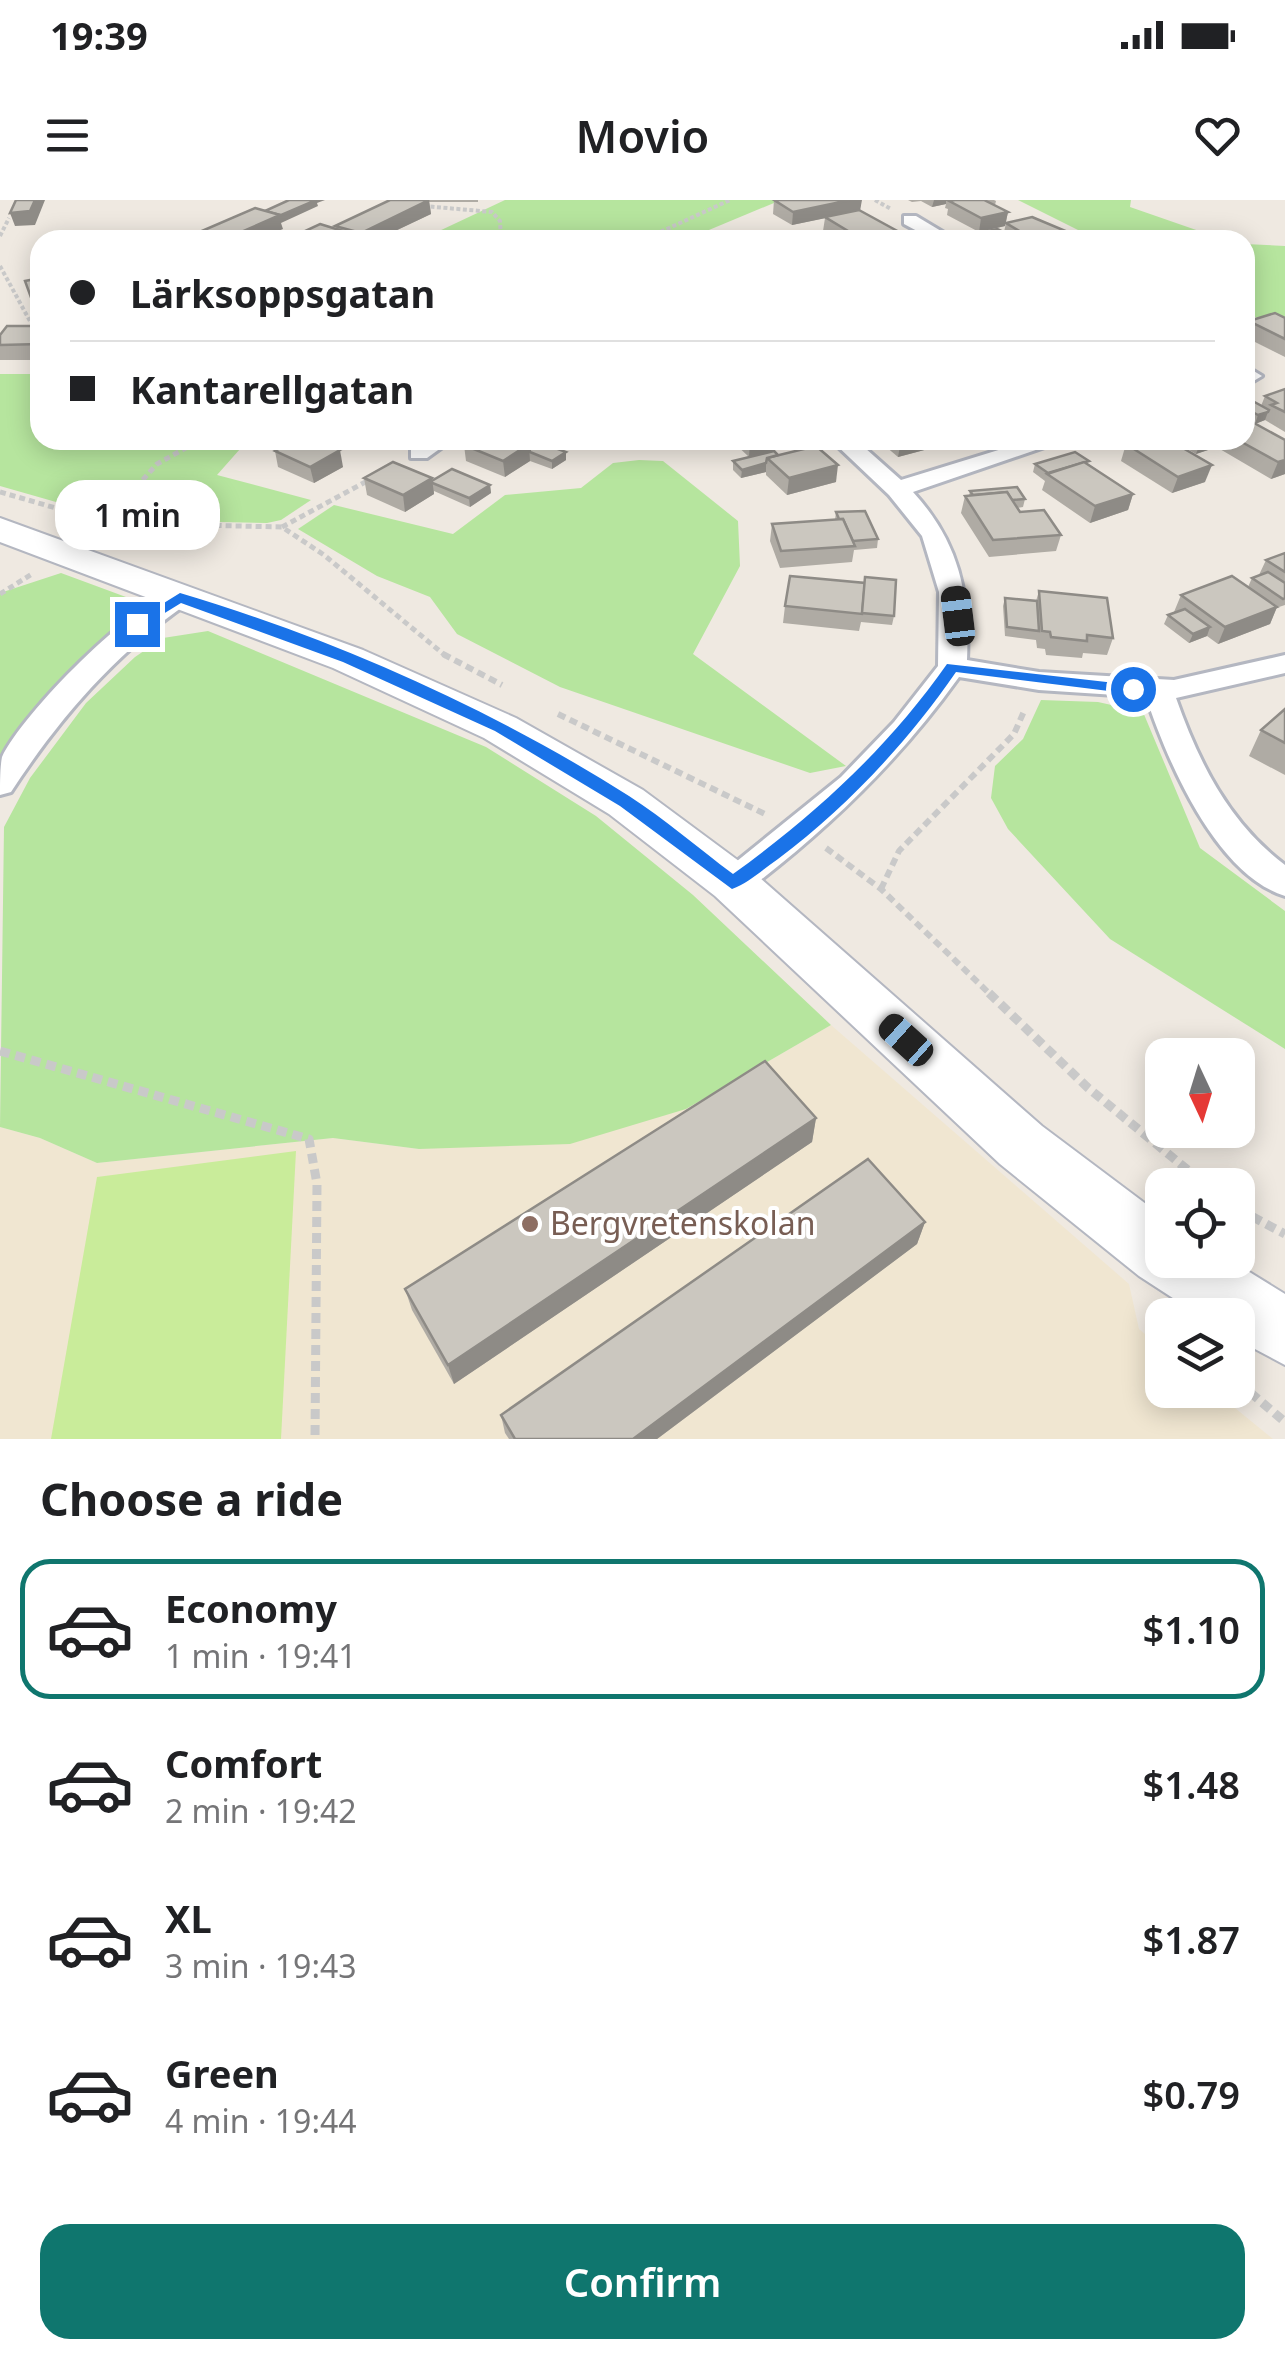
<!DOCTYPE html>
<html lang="en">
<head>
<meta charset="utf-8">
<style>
  body { margin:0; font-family:"Noto Sans",sans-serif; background:#f2f2f2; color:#202124; height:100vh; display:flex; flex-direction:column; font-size:38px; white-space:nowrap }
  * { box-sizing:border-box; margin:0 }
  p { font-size:32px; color:#757577 }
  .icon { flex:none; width:55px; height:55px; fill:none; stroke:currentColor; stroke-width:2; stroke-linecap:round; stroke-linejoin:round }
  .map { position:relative; height:1239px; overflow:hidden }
  .panel { display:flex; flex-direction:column; background:#fff; flex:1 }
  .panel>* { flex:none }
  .top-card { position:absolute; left:30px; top:30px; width:1225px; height:220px; border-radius:30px; box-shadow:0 5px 25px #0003; display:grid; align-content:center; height:220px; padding:0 40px; background:#fff }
  .needle { width:65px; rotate:176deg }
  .controls { position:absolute; left:1145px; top:838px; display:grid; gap:20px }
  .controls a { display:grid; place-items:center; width:110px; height:110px; border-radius:20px; background:#fff; box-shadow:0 5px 25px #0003; font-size:50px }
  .end { position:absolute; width:45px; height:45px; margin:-22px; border:12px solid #1a73e8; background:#fff; box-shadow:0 0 0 5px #fff }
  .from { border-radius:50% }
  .bubble { position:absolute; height:70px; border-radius:30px; background:#fff; box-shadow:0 5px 25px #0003; font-size:32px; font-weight:600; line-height:70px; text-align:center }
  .car { position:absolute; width:30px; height:60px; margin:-30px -15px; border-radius:12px; box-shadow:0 0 8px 2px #0007; background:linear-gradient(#222 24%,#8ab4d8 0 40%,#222 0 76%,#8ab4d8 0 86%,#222 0) }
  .top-card b { display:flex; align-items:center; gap:35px; height:95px; font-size:38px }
  .top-card b+b { border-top:2px solid #e0e0e0 }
  .top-card i { width:25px; height:25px; background:#202124 }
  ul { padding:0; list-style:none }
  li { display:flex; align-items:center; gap:30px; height:140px; margin:0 20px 15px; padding:0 20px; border:5px solid transparent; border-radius:30px }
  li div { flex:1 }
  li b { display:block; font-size:38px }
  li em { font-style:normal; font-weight:600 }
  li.on { border-color:#0f766e }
  li>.icon { width:90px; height:90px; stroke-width:1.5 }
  h2 { padding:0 40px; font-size:45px; line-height:120px }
  .button { display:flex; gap:20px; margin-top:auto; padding:20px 40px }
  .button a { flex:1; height:115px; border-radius:30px; background:#0f766e; color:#fff; font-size:40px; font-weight:600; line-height:115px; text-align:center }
  .status { display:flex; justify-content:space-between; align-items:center; height:70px; padding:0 50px; background:#fff; direction:ltr }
  .status svg { height:28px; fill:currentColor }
  header { display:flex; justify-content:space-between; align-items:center; height:130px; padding:0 40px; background:#fff; font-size:45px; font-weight:600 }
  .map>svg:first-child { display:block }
  .education { fill:#f0e6d1 }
  .green { fill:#b6e59e }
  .pitch { fill:#c9ec9a }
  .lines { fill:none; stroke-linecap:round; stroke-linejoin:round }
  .street-casing { stroke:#b4b7c1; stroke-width:6 }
  .secondary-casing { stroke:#b4b7c1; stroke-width:4 }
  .path-far3 { stroke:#c9c9c9; stroke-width:4; stroke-dasharray:4 2.5; stroke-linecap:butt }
  .path-far2 { stroke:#c9c9c9; stroke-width:5; stroke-dasharray:6 4; stroke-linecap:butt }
  .path-far1 { stroke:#c9c9c9; stroke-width:6; stroke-dasharray:8 5; stroke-linecap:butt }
  .path { stroke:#c9c9c9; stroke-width:9; stroke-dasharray:10 6; stroke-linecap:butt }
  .street { fill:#fff; fill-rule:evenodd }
  .secondary { fill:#fff; fill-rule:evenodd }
  .wall { fill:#afaba4 }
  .shaded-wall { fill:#8e8b86 }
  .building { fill:#cbc7bf; stroke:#8e8b86; stroke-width:2.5 }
  .route { fill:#1a73e8 }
  .education-dot { fill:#8d6e63; stroke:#fff; stroke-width:4 }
  .labels { text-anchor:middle; stroke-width:8; stroke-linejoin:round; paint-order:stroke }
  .near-education-label { font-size:32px; fill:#785e54; stroke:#fff; text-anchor:start }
</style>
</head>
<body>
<div class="status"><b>19:39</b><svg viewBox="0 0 49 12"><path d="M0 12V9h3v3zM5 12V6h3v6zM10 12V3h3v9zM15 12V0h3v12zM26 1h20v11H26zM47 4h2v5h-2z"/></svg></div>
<header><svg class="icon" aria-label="menu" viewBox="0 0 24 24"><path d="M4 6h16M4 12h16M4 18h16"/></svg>Movio<svg class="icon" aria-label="heart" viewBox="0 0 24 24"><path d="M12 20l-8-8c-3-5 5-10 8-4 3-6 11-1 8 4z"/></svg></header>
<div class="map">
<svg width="1285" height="1239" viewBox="0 0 1285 1239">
  <rect width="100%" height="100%" fill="#efe9e1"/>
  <!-- education -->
  <polygon class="education" points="831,825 1129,1084 1139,1129 1162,1148 1162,1190 1213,1190 1273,1239 0,1239 0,927 40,938 97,963 333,938 419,949 686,909"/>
  <!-- green -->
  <g class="green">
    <polygon points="505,0 781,0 685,40 420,40"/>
    <polygon points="1018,0 1131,0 1130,7 1225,40 1098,40"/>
    <polygon points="1245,44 1285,46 1285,118 1245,117"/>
    <polygon points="0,174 40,174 40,240 248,240 217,275 311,300 281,320 267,323 119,320 0,286"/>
    <polygon points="639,260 663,261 738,321 740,366 693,454 846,566 810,573 560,487 457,434 430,397 377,376 298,329 334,305 453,334 505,295 581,288 613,263"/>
    <polygon points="61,373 126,397 134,408 129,421 57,485 0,556 0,393"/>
    <polygon points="208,431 486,547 596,616 693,695 831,825 686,909 570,944 419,949 333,938 97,963 40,938 0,927 4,627 30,578 86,503 135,457 163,438"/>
    <polygon points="1041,500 1098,502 1143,512 1200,648 1285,711 1285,849 1110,739 1008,629 991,598 995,566 1023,539"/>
  </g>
  <!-- pitch -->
  <polygon class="pitch" points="296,951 281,1239 51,1239 97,977"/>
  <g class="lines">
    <!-- street casing -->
    <g class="street-casing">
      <g id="street">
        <polygon points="904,16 916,16 956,40 934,40 904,24"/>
        <polygon points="1252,170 1262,176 1245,186 1245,171"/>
        <polygon points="425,240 452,240 427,258 411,258 411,248"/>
        <path d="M831,240H856L901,280L1031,240H1065L913,292C959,342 970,394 967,460L1039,472L1174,480L1285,455V473L1176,498C1199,563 1229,623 1285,665V696C1215,674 1167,560 1146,497L1039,490L959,477C899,561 827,630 745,692L733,696L721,692L716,683L721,674L841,577L894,522L938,466L939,392L922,336L889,295Z"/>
        <path d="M179,389L192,397L188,403C115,454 60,517 11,592L0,595C0,584 0,567 2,557C22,514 134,400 179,389Z"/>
      </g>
    </g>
    <!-- secondary casing -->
    <g class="secondary-casing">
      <polygon id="secondary" points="0,318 363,450 516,518 643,590 751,670 1042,926 1162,1016 1162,1060 1230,1060 1285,1094 1285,1165 1238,1140 1238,1115 1199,1115 1139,1076 1000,964 715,696 609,614 484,538 333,468 0,342"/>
    </g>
    <!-- path-far3 -->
    <g class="path-far3">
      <polyline points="875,0 891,9"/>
      <polyline points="424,6 492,12 500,21 501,40"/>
      <polyline points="0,36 9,18"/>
      <polyline points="643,40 730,0"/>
      <polyline points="0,66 31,123 40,124"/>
    </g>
    <!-- path-far2 -->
    <g class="path-far2">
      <polyline points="0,292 108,323 282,327 324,355 447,457"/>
      <polyline points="282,327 369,280"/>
      <polyline points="96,332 157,264 200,240"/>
      <polyline points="0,394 32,374"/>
    </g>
    <!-- path-far1 -->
    <g class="path-far1">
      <polyline points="443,454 502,485"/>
      <polyline points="558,514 767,615"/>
      <polyline points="826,648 881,689 992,796"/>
      <polyline points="881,689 899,651 1014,534 1025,509"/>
    </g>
    <!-- path -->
    <g class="path">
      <polyline points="989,793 1087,887 1206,985"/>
      <polyline points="0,851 309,939 317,984 315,1239"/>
      <polyline points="1238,1009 1285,1034"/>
      <polyline points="1238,1182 1285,1222"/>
    </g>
    <!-- street -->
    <use href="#street" class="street"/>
    <!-- secondary -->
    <use href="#secondary" class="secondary"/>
  </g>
  <!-- wall -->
  <g class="wall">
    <polygon points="390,0 478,0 478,2 429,2 431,14 376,40 286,40 336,29 335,26"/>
    <polygon points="774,0 861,11 900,40 838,40 823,31 825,18 792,25 773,14"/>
    <polygon points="908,0 994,0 996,1 995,5 1008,12 1005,26 979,32 947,15 948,9 945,8 946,4 932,7 921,1 912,2"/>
    <polygon points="1006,23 1080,37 1079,40 968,40 969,35 1004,32"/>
    <polygon points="1285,118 1285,157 1245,137 1245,131 1249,121"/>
    <polygon points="40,126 40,160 0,160 0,135"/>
    <polygon points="1285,189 1285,232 1265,220 1255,224 1245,218 1245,201 1261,206 1265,196"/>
    <polygon points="293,240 345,240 332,247 343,267 314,283 278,267 275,251 294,241"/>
    <polygon points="731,240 796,240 795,245 749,257"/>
    <polygon points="878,240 944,240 943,245 898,257"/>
    <polygon points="1172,240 1285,240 1285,274 1271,279 1213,245 1211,249 1196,254"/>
    <polygon points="525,243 566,252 566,260 552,269 530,261 505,277 466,261 464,245"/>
    <polygon points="1126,244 1205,282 1172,293 1121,261"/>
    <polygon points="778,255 836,282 787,295 766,275 766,272 741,278 733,270 733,261"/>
    <polygon points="1035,264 1088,264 1133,294 1128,310 1090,323 1042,290 1045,281 1033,272"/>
    <polygon points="364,278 490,285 491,293 470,307 434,291 434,294 405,312 367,295"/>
    <polygon points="970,291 1025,299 1023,307 1017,308 1020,312 1061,335 1056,351 989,357 961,313 965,296 969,296"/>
    <polygon points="836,312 878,339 877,348 854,350 852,362 780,368 770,341 772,324 835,320"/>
    <polygon points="1285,353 1285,405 1279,407 1248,387 1252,378 1259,375 1266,360"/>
    <polygon points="1039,391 1113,438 1107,455 1083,453 1082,458 1046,455 1045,449 1037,448 1036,440 1005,436 1003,406 1005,398 1036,401"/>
    <polygon points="1181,395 1277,407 1270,424 1218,444 1207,436 1189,443 1164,424 1168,415 1174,412"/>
    <polygon points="785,406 894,416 892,425 861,422 859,431 783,423"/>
    <polygon points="1285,509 1285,575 1249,556 1261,530"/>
    <polygon points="816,918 812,942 454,1184 412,1110 405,1089"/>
    <polygon points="925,1022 917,1044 657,1239 509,1239 505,1233 501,1215"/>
  </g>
  <!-- shaded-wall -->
  <g class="shaded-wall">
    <polygon points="35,0 45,0 35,25 15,26 10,13"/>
    <polygon points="312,0 325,0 317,3 318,6 281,23 283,29 257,40 223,40"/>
    <polygon points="429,0 431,14 376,40 362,40 361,33"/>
    <polygon points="850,0 862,0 860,11 792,25 793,12"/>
    <polygon points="934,0 964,0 946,1 946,4 932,7"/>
    <polygon points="1008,12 1005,26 979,32 981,18"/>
    <polygon points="346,32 348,40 329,40"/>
    <polygon points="901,33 900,40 871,40"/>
    <polygon points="1010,35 1009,40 989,40"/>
    <polygon points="40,101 40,117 38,117 33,103"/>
    <polygon points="1268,212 1265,220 1255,224 1258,215"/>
    <polygon points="330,240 345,240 332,247"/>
    <polygon points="796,240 795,245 749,257 750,241"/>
    <polygon points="904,240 944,240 943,245 898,257 901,241"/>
    <polygon points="1214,241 1211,249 1196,254 1199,246"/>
    <polygon points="529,244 530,261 505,277 503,261"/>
    <polygon points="340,250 343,267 314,283 310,267"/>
    <polygon points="566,252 566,260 552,269 552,261"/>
    <polygon points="1285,260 1285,274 1271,279 1278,262"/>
    <polygon points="766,263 766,272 741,278 742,270"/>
    <polygon points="838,265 836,282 787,295 789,278"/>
    <polygon points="1212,265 1205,282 1172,293 1178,277"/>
    <polygon points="432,278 434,294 405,312 403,295"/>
    <polygon points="490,285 491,293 470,307 469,298"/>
    <polygon points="1133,294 1128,310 1090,323 1095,306"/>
    <polygon points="1277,407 1270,424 1218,444 1225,427"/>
    <polygon points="1210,427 1207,436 1189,443 1193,434"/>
    <polygon points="816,918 812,942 454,1184 448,1165"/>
    <polygon points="925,1022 917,1044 657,1239 633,1239"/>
  </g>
  <!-- building -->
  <g class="building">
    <polygon points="16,0 35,0 30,11 10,13"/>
    <polygon points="289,0 316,0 279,16 280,15 265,11"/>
    <polygon points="390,0 429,0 361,33 335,26"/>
    <polygon points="774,0 850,0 793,12"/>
    <polygon points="955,0 984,0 1008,12 981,18 949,1"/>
    <polygon points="255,8 280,15 223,40 181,40"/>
    <polygon points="859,10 901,33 871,40 863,40 825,17"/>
    <polygon points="1032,17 1080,37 1065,40 1034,40 1006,23"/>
    <polygon points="320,24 346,32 329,40 286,40"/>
    <polygon points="997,29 1010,35 989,40 979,40 969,35"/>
    <polygon points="40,78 40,101 33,103 25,81"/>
    <polygon points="1275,113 1285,118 1285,139 1249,121"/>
    <polygon points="7,126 40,126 40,144 0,145 0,135"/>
    <polygon points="1285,189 1285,212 1271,205 1277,203 1265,196"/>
    <polygon points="1249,199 1269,210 1268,212 1258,215 1245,208 1245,201"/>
    <polygon points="1245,218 1285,240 1285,260 1278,262 1238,240 1245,240"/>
    <polygon points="295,240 316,240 340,250 310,267 275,251"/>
    <polygon points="473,240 518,240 529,244 503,261 464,245"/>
    <polygon points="530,240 534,240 566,252 552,261 530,252 529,244 525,243"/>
    <polygon points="1140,240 1169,240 1212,265 1178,277 1126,244"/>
    <polygon points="1189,240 1213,240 1214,241 1199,246"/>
    <polygon points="816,246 838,265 789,278 767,258"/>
    <polygon points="774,251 778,255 767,258 766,263 742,270 733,261"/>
    <polygon points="1075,252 1089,261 1048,273 1035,264"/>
    <polygon points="393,262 432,278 403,295 364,278"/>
    <polygon points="1084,262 1133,294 1095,306 1047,274"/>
    <polygon points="452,269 490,285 469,298 430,282"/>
    <polygon points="1017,287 1025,299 1012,300 1007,292 973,295 970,291"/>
    <polygon points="1007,292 1020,312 1044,310 1061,335 993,340 965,296"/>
    <polygon points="865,311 878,339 853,341 843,319 839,319 836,312"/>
    <polygon points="843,319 855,346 781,351 772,324"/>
    <polygon points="1285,353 1285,372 1266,360"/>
    <polygon points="1268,372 1285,383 1285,398 1283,399 1252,378"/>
    <polygon points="790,376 865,383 862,414 785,406"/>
    <polygon points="1232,376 1277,407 1225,427 1181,395"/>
    <polygon points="865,377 896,380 894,416 862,413"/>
    <polygon points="1039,391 1107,398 1113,438 1087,435 1087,441 1051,437 1050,432 1042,431"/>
    <polygon points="1005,398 1037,401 1039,431 1007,427"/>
    <polygon points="1185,409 1210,427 1193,434 1168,415"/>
    <polygon points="1285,509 1285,543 1261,530"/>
    <polygon points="765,861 816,918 448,1165 405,1089"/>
    <polygon points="868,959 925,1022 633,1239 515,1239 501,1215"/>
  </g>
  <!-- route -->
  <path class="route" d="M180,393C335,439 492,509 629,596C665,619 698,648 733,674C816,614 888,548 947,464L1133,485L1140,489L1133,494L956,472C907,543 847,607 778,659C763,669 749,683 732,689L620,606L495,531L343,462L181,403L142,427L130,424Z"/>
  <!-- markers -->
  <circle class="education-dot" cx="530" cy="1024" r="10"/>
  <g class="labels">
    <!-- near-education labels -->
    <g class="near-education-label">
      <text x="550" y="1035">Bergvretenskolan</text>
    </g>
  </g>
</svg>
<div class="controls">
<a><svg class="needle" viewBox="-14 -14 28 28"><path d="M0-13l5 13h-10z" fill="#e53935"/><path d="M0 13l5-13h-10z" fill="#757577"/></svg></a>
<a><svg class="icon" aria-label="locate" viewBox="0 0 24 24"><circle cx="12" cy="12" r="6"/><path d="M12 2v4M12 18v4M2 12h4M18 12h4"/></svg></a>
<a><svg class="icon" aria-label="layers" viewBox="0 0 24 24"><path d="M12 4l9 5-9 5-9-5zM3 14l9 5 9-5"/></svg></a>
</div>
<i class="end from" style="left:1133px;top:489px"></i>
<i class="end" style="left:137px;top:424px"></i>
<div class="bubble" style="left:55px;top:280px;width:165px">1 min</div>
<i class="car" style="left:958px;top:416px;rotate:353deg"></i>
<i class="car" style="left:906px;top:840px;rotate:312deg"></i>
<div class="top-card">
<b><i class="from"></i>Lärksoppsgatan</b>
<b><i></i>Kantarellgatan</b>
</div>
</div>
<section class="panel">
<h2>Choose a ride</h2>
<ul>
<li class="on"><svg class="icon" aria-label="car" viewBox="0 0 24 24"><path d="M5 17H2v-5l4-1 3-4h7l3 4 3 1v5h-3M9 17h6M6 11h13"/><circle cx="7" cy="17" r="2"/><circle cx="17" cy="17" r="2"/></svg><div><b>Economy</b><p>1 min · 19:41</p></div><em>$1.10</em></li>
<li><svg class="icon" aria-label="car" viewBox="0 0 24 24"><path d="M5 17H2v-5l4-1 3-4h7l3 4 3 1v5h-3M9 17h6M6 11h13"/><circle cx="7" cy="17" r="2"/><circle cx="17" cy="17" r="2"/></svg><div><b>Comfort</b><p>2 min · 19:42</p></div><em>$1.48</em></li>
<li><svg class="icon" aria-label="car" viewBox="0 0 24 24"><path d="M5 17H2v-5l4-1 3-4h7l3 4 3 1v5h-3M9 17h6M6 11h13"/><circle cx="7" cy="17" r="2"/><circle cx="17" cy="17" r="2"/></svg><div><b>XL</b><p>3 min · 19:43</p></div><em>$1.87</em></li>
<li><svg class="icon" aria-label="car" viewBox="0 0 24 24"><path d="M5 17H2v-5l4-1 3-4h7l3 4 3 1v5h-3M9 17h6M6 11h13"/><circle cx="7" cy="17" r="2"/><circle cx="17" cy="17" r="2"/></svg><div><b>Green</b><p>4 min · 19:44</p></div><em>$0.79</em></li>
</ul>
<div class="button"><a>Confirm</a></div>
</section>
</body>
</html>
